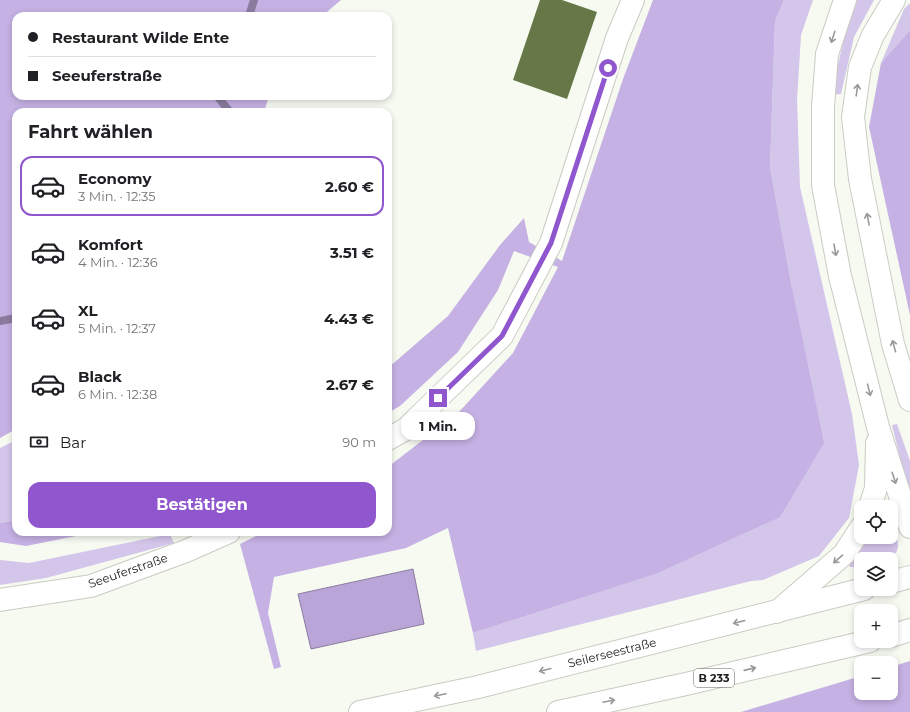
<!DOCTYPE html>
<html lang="de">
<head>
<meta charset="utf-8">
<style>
  body { margin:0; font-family:Montserrat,sans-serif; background:#f6f6f6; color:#202124; height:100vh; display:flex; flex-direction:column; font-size:15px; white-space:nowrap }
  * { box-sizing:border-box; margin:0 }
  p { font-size:13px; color:#757577 }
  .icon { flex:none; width:22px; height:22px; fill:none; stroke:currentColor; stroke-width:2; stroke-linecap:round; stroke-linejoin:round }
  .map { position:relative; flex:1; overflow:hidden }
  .side { position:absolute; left:12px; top:108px; width:380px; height:428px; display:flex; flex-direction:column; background:#fff; border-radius:12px; box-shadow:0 2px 6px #0003 }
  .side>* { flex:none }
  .top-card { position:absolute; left:12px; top:12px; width:380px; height:88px; border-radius:12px; box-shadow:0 2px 6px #0003; display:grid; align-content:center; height:88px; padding:0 16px; background:#fff }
  .tools { position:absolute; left:854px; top:500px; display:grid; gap:8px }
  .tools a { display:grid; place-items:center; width:44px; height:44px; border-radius:8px; background:#fff; box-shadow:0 2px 6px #0003; font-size:20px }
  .end { position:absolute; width:18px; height:18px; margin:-9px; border:5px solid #8f56cd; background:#fff; box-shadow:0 0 0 2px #fff }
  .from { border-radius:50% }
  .bubble { position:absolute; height:28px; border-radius:12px; background:#fff; box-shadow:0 2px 6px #0003; font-size:13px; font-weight:700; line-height:28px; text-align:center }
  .top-card b { display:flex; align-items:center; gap:14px; height:38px; font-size:15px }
  .top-card b+b { border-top:1px solid #e0e0e0 }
  .top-card i { width:10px; height:10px; background:#202124 }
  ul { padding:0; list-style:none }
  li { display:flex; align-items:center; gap:12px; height:60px; margin:0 8px 6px; padding:0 8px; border:2px solid transparent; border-radius:12px }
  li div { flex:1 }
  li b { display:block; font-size:15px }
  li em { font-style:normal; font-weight:700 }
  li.active { border-color:#8f56cd }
  li>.icon { width:36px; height:36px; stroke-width:1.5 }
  h2 { padding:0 16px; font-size:18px; line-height:48px }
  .pay { display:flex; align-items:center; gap:10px; height:44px; padding:0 16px; font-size:15px }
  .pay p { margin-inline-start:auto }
  .button { display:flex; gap:8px; margin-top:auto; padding:8px 16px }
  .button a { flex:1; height:46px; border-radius:12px; background:#8f56cd; color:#fff; font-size:16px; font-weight:700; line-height:46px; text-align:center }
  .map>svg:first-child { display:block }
  .green { fill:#d4c5ea }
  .forest { fill:#c5b1e3 }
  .water { fill:#baa5d8; stroke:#8b7c9f }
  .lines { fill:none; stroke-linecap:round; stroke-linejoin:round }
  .stream { stroke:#8b7c9f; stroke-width:8 }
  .building { fill:#667847 }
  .minor-casing { stroke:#c8ccc3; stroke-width:24 }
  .major-casing { stroke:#c8ccc3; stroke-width:24 }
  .highway-casing { stroke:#c8ccc3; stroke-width:24 }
  .minor { stroke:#fff; stroke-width:22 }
  .major { stroke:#fff; stroke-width:22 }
  .highway { stroke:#fff; stroke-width:22 }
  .oneway { stroke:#999a98 }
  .route { stroke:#8f56cd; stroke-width:5 }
  .labels { text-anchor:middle; stroke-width:4; stroke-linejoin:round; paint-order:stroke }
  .shield { fill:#fff; stroke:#61625f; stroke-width:1 }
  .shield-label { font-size:11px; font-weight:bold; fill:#1d1e1b }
  .street-label { font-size:12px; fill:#1d1e1b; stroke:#fff }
</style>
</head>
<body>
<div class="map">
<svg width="910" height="712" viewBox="0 0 910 712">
  <rect width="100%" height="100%" fill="#f6faf1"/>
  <!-- green -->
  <g class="green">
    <polygon points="784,0 813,0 801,35 797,100 800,187 852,414 859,465 849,518 819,556 763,580 751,581 476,651 473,633 653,575 792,288 770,167 775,21"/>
    <polygon points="856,0 874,0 854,37 841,94 831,95 846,30"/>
    <polygon points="910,3 910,30 881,63 904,9"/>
    <polygon points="897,424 910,461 910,498 892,425"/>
    <polygon points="16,440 16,520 0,523 0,448"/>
    <path d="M891,521C893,528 897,537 898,545C899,562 871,559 861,559V565L854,567H850L849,565L862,548L868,537H891Z"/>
    <polygon points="170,534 174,543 46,578 0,585 0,560 29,563"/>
  </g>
  <!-- forest -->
  <g class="forest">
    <polygon points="0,0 341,0 322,16 16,16 16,96 269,96 264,112 16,112 16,429 0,438"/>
    <polygon points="653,0 784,0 775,21 770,167 792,288 824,443 780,517 653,575 473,633 448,528 406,548 274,577 268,613 281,667 274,669 240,544 264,532 388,532 388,467 459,412 513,353 558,267 514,251 498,290 458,352 400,406 388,413 388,368 448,316 500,245 524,218 529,242 562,261 623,79"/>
    <polygon points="910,30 910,315 869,127 881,63"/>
    <polygon points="16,520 16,532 96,532 26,546 0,542 0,523"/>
    <polygon points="910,661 910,712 741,712 861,676 861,693 891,693 891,667"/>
  </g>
  <!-- water -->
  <polygon class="water" points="413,569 424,624 311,649 298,594"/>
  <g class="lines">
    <!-- stream -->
    <g class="stream">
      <polyline points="249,16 254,0"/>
      <polyline points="217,96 230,112"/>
      <polyline points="0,321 16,318"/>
    </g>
  </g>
  <!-- building -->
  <polygon class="building" points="540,0 562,0 597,12 567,99 513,80"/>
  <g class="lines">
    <!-- minor casing -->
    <g class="minor-casing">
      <g id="minor">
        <polyline points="388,439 406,429 502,336 551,243 617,38 633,0"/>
        <polyline points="0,600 91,586 186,551 229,532"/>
      </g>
    </g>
    <!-- major casing -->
    <g class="major-casing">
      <g id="major">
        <polyline points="891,582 910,577"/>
        <polyline points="891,636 910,630"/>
        <polyline points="360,712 478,687 864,589"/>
        <polyline points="558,712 686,684 870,641"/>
      </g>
    </g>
    <!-- highway casing -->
    <g class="highway-casing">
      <g id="highway">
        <polyline points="845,0 827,54 823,107 823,185 840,276 878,427 910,527"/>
        <polyline points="894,0 873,35 860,67 853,117 860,179 893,344 910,400"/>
        <polyline points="870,507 876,488 877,443"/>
        <polyline points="777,612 844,554 861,528"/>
      </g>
    </g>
    <!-- minor -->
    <use href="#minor" class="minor"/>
    <!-- major -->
    <use href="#major" class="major"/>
    <!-- highway -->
    <use href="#highway" class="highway"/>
  </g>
  <!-- one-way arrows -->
  <defs><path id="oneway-shaft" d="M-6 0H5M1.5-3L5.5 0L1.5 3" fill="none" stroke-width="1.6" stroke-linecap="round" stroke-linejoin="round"/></defs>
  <g class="oneway">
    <use href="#oneway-shaft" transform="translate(833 37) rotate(108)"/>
    <use href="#oneway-shaft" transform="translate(857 90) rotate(-82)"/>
    <use href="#oneway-shaft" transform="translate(868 219) rotate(-101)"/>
    <use href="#oneway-shaft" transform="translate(835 250) rotate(80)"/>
    <use href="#oneway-shaft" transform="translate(894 346) rotate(-105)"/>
    <use href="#oneway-shaft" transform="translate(869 390) rotate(76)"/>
    <use href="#oneway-shaft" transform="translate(894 478) rotate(72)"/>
    <use href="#oneway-shaft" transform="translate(838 559) rotate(139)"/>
    <use href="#oneway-shaft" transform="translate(739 622) rotate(166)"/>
    <use href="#oneway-shaft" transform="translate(750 669) rotate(-13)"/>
    <use href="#oneway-shaft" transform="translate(545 670) rotate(166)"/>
    <use href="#oneway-shaft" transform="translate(440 695) rotate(168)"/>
    <use href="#oneway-shaft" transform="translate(609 701) rotate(-12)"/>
  </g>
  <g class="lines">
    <!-- route -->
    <polyline class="route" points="438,398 502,336 551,243 608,68"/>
  </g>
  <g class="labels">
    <!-- shield labels -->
    <rect class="shield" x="694" y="669" width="40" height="18" rx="3"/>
    <g class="shield-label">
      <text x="714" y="682">B 233</text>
    </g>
    <!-- street labels -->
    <g class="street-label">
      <text transform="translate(128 571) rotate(-19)" y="4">Seeuferstraße</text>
      <text transform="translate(612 653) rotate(-14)" y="4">Seilerseestraße</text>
    </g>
  </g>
</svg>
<div class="tools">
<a><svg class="icon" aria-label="locate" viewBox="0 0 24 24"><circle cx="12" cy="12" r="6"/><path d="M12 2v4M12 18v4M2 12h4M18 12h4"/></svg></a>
<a><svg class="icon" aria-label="layers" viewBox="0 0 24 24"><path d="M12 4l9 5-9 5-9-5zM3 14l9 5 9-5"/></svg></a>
<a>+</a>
<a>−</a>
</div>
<i class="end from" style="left:608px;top:68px"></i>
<i class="end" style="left:438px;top:398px"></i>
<div class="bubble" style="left:401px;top:412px;width:74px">1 Min.</div>
<div class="top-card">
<b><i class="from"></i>Restaurant Wilde Ente</b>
<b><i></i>Seeuferstraße</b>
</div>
<section class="side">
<h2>Fahrt wählen</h2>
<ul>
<li class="active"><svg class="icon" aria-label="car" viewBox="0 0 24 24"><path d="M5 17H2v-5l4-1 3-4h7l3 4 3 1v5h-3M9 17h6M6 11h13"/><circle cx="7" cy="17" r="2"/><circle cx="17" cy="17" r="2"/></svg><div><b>Economy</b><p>3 Min. · 12:35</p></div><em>2.60 €</em></li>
<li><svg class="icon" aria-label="car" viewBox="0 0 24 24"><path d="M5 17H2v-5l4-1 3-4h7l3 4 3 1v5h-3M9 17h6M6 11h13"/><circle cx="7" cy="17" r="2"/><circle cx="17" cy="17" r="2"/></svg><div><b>Komfort</b><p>4 Min. · 12:36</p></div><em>3.51 €</em></li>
<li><svg class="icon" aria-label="car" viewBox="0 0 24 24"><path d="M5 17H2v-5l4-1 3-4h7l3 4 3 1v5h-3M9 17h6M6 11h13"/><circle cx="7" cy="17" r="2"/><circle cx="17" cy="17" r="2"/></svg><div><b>XL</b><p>5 Min. · 12:37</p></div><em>4.43 €</em></li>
<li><svg class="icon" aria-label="car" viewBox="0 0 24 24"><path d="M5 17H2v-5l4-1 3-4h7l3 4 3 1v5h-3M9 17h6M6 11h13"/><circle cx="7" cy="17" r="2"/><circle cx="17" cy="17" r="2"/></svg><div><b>Black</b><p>6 Min. · 12:38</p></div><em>2.67 €</em></li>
</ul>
<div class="pay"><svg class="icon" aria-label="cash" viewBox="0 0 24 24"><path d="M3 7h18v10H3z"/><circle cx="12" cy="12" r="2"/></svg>Bar<p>90 m</p></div>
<div class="button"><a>Bestätigen</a></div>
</section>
</div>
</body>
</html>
